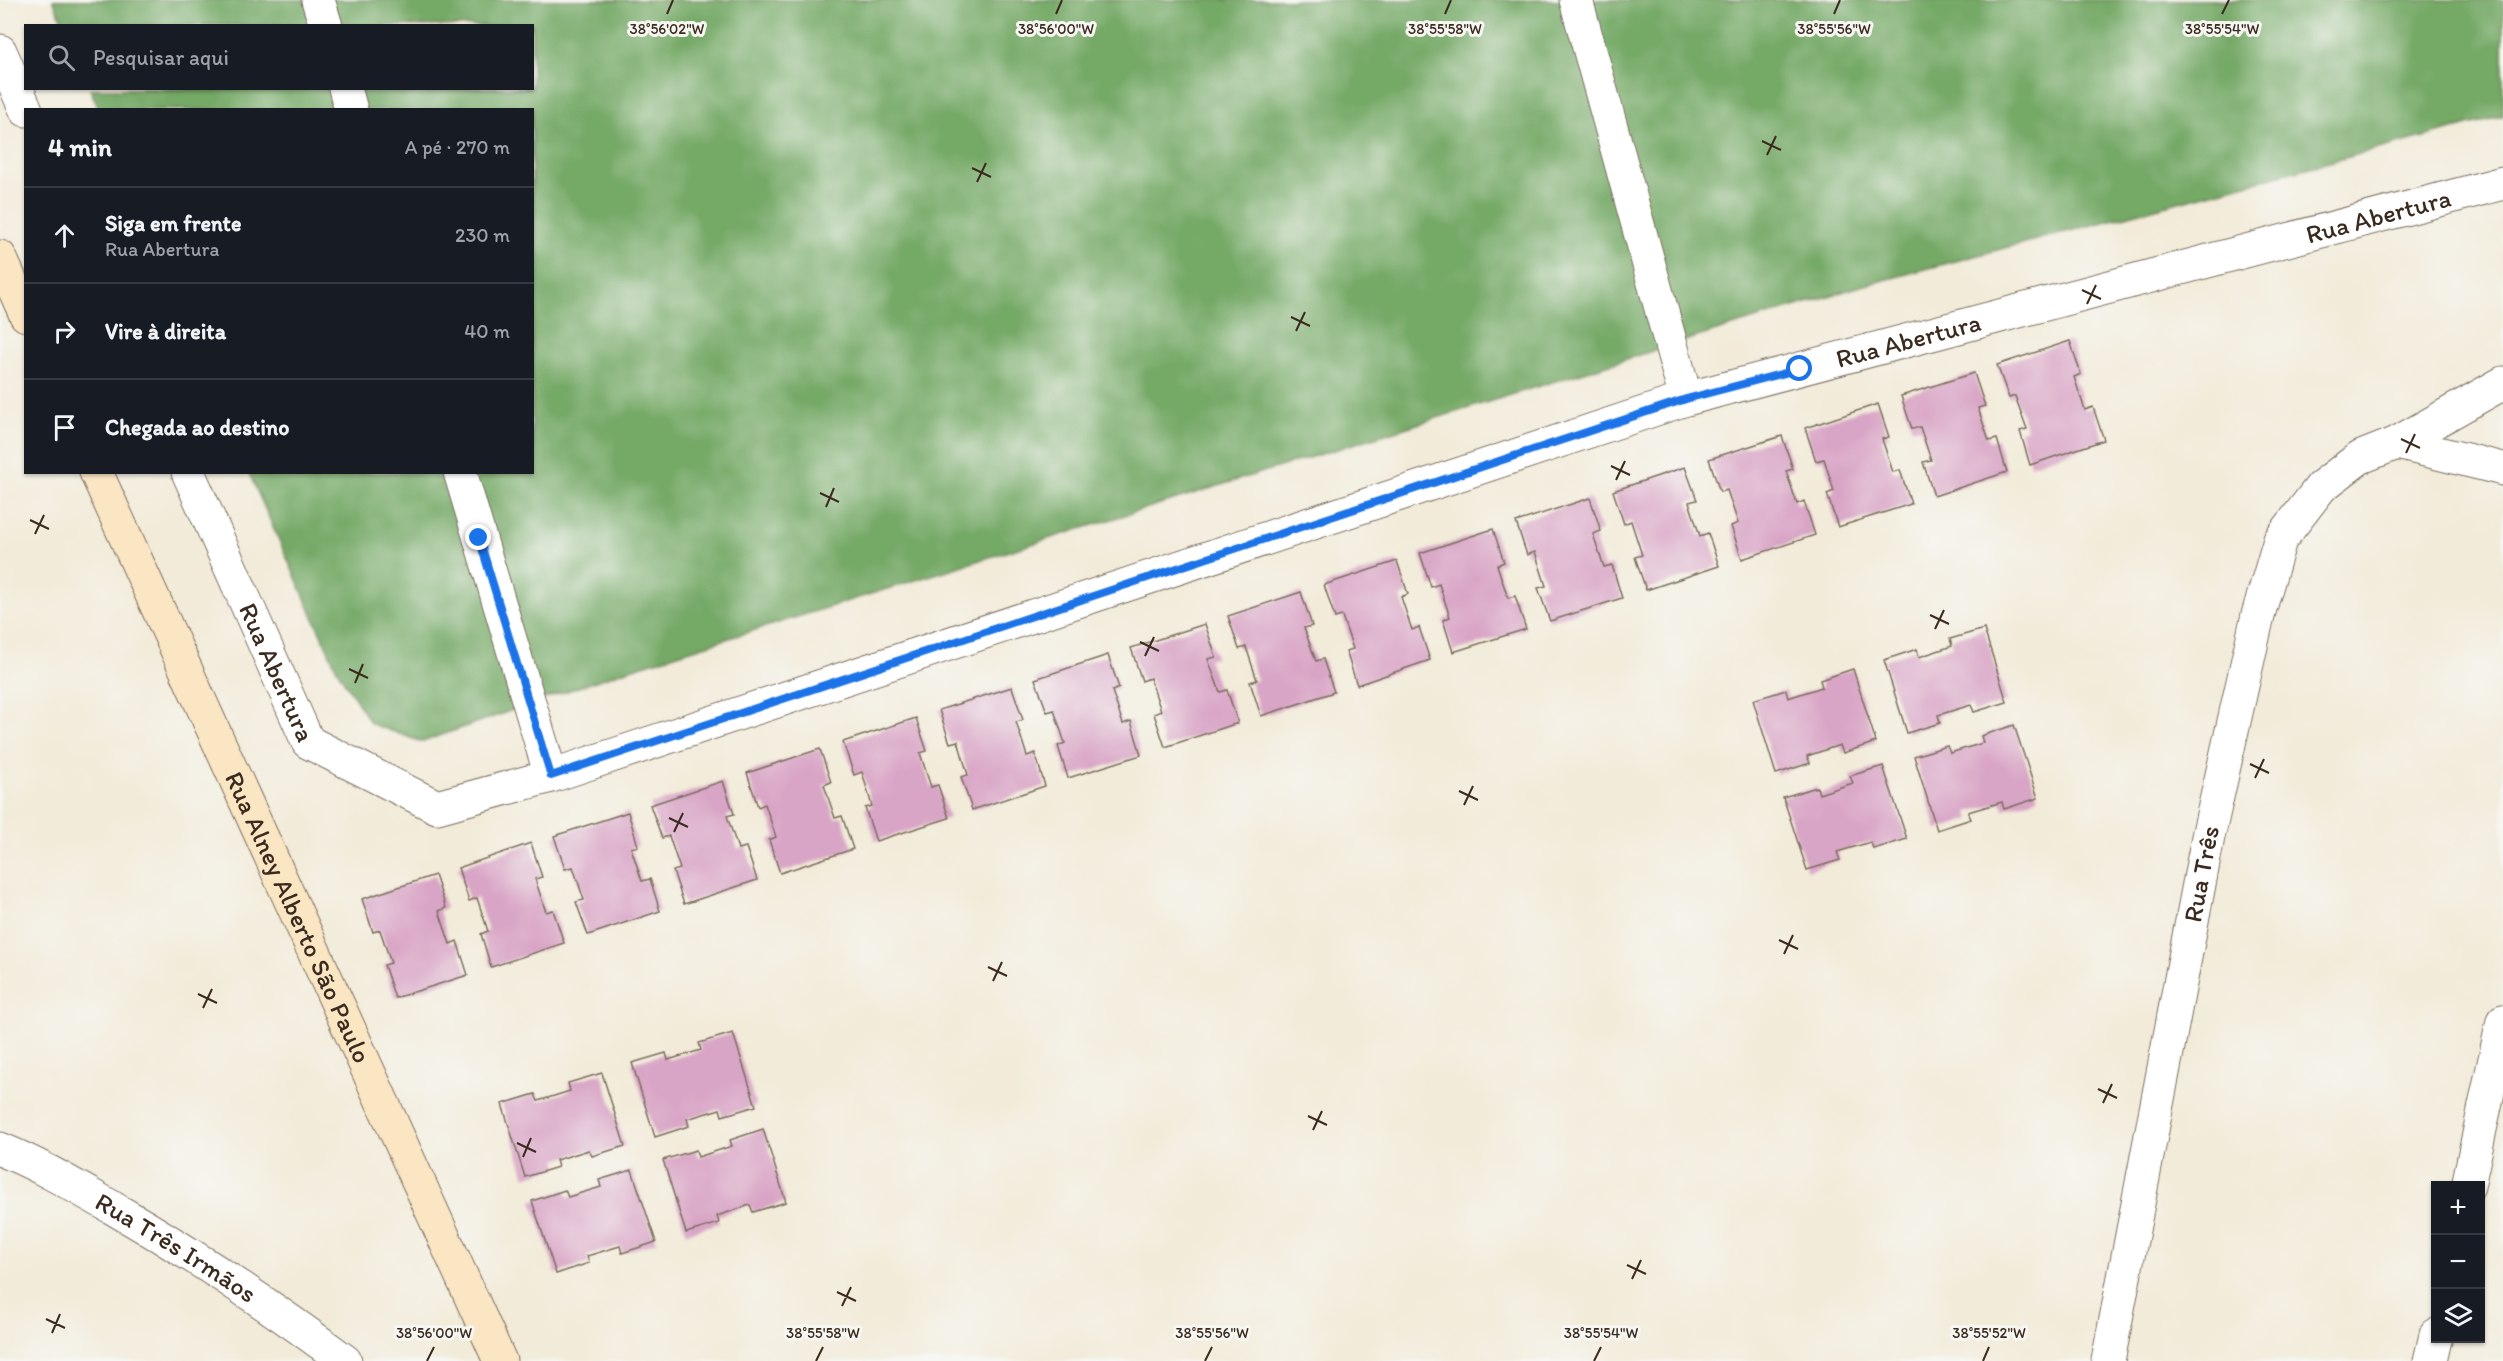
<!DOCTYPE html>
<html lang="pt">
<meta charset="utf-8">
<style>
body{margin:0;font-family:Itim,sans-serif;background:#20242c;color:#f1f3f6}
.controls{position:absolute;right:18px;bottom:18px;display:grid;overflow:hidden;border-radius:0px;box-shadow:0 2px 4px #0004}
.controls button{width:54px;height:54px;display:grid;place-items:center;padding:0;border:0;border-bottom:2px solid #363941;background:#171b24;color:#f1f3f6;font:30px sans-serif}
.stop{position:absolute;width:18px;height:18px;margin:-14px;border:4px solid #1a73e8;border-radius:50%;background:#fff}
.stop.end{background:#1a73e8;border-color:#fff;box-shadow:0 2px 6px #0008}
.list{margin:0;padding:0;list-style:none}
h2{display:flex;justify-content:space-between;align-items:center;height:78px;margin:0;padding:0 24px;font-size:26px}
h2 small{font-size:20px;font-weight:400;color:#9ea1a6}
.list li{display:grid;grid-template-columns:39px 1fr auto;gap:18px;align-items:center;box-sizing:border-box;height:96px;padding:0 24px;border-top:2px solid #363941}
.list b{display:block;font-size:22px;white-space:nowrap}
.list p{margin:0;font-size:20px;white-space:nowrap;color:#9ea1a6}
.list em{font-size:20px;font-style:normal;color:#9ea1a6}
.icon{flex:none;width:33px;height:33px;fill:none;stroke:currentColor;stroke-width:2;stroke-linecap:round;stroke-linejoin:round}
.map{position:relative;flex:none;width:2503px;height:1361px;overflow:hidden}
.search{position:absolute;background:#171b24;box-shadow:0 2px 4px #0004;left:24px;top:24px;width:510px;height:66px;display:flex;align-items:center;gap:15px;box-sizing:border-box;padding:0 21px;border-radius:0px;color:#9ea1a6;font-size:22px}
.panel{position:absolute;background:#171b24;box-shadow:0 2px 4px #0004;left:24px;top:108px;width:510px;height:366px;border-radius:0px}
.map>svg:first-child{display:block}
</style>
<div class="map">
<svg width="2503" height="1361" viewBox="0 0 2503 1361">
<rect width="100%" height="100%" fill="#f6f6f2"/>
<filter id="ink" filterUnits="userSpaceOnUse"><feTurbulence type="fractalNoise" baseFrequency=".0167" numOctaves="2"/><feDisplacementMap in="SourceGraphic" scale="12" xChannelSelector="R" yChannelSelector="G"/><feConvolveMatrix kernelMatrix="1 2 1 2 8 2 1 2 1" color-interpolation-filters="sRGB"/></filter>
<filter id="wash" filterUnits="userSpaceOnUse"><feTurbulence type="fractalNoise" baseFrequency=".008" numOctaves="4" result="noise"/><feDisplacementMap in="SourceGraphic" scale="24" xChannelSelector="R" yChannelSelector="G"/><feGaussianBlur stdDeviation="1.35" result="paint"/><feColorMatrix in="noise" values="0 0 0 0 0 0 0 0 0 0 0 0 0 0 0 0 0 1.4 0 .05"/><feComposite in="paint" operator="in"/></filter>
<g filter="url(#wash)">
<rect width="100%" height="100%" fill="#f2ebd9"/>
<path fill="#74a966" stroke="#586a42" stroke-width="1.5" d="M53,0h2450v116l-645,171 -1231,383 -205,72 -51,-18 -34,-54 -88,-197 283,-1v-362h-433l-9,-21 442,-1v-62l-468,-1z"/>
<g id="blocks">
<g fill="#d9a5c6">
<path d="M2070,341l11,33 -7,3 11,33 8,-3 11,33 -74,25 -10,-34 7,-2 -12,-33 -6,2 -12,-33z"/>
<path d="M1974,373l11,33 -7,2 11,33 8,-2 10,33 -73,24 -11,-34 8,-2 -11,-33 -8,2 -11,-33z"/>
<path d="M1878,404l11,33 -7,2 11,33 7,-2 11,34 -73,23 -11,-33 7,-3 -10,-32 -8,2 -11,-33z"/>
<path d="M1782,436l11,33 -7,2 11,33 7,-3 11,34 -73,24 -11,-33 7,-3 -11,-33 -7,2 -11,-33z"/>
<path d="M1685,467l12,33 -8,2 11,34 8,-3 11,33 -73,24 -11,-33 7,-2 -11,-34 -7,3 -11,-33z"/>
<path d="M1590,498l11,33 -8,3 11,33 8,-2 10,33 -72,23 -12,-33 8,-2 -11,-34 -8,3 -11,-33z"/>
<path d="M1493,529l11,33 -7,3 11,33 7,-2 11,33 -73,23 -10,-32 7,-3 -11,-33 -8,3 -11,-34z"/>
<path d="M1397,561l11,33 -7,3 11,33 7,-3 11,33 -73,25 -11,-34 7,-2 -11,-33 -7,2 -11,-33z"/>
<path d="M1301,592l11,34 -8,2 12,33 7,-2 11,33 -73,24 -11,-34 7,-2 -11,-33 -7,2 -11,-33z"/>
<path d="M1205,624l11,33 -8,2 12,33 7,-2 11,33 -73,24 -11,-33 7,-3 -11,-33 -8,3 -11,-33z"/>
<path d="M1984,629l23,73 -33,10 -3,-7 -33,10 2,8 -33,10 -23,-73 33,-11 2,8 33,-11 -2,-7z"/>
<path d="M1108,655l11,33 -7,3 11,33 8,-3 10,34 -73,23 -10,-32 7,-3 -11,-33 -7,2 -12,-33z"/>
<path d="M1853,669l23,73 -33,11 -3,-8 -33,11 3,7 -34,11 -23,-74 33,-10 2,8 34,-11 -2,-7z"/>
<path d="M1012,687l11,33 -7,2 11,34 8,-3 10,33 -73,24 -11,-33 7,-2 -10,-34 -8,2 -11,-33z"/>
<path d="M916,718l11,33 -7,2 11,34 7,-2 11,33 -73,23 -11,-33 7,-2 -10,-34 -8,3 -11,-33z"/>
<path d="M2014,725l24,73 -34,11 -2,-7 -34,10 3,7 -34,11 -23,-74 33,-10 3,7 33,-10 -2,-7z"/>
<path d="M820,749l11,33 -7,3 11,33 7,-2 11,33 -73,24 -11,-33 7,-3 -11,-33 -7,3 -11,-34z"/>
<path d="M1883,766l24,73 -34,10 -2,-7 -34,10 3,8 -33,10 -24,-73 34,-10 2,7 34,-11 -3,-7z"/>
<path d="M723,781l11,33 -7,2 11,33 8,-2 11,33 -73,24 -11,-33 7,-2 -11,-33 -7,2 -12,-33z"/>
<path d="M628,812l10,34 -7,2 11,33 8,-2 10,32 -72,24 -12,-33 8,-2 -11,-33 -8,2 -11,-33z"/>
<path d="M531,843l11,34 -7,2 11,33 7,-2 11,33 -73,24 -10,-33 7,-3 -11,-33 -8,3 -11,-33z"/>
<path d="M435,875l11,33 -7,3 11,33 7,-3 11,34 -73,23 -11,-33 7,-2 -11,-33 -7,2 -11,-33z"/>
<path d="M733,1033l23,73 -34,10 -2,-7 -33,10 2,7 -34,11 -23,-74 34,-10 2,7 33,-10 -2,-7z"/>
<path d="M602,1073l23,73 -33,10 -3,-6 -33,10 2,7 -33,10 -23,-73 33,-10 3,7 32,-10 -2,-8z"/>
<path d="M763,1129l23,73 -33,10 -3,-7 -33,11 2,7 -33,10 -23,-73 33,-10 2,7 34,-11 -2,-6z"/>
<path d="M632,1170l24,72 -34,11 -2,-7 -33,10 2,7 -33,11 -24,-73 33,-11 3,7 33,-10 -2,-7z"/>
</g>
</g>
</g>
<g filter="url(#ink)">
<use href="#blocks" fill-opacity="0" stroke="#7b6e5f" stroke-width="1.5"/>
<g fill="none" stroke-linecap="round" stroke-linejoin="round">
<defs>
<g id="street">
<path d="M318,0l8,26"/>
<path d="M1576,0l110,399"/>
<path d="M0,51l26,59"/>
<path d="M345,88l6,22"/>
<path d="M2397,443l106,26"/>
<path id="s1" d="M188,472l120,270 129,65 114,-31 1135,-377 817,-216"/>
<path d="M460,472l91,304"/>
<path id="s2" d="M0,1149c40,16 76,38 113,59 80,46 158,98 232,153"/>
<path d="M2468,1186l35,-165"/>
<path id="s3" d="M2108,1361l100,-524 50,-222 22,-75 41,-53 38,-29 38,-15 106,-60"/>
<path d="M2430,1361l6,-26"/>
</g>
<g id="secondary">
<path d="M0,257l26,58"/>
<path id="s4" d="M96,472l404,889"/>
</g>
</defs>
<use href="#street" stroke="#7b6e5f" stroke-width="35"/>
<use href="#secondary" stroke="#7b6e5f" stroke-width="35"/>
<use href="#street" stroke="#fff" stroke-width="33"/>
<use href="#secondary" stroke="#fbe6c4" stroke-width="33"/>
</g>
</g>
<g fill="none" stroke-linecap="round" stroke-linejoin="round" filter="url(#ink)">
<path stroke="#1a73e8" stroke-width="8" d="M479,538l72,238 1135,-377 114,-30"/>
</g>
<path fill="none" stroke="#3b2a1e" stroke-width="2" d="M667,14l6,-14M1056,14l6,-14M1445,14l6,-14M1834,14l6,-14M2222,14l7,-14M1762,141l19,9M1767,155l9,-19M972,168l19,9M977,182l9,-19M2082,290l19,9M2087,304l9,-19M1291,317l19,9M1296,331l9,-19M2401,439l19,9M2406,453l9,-19M1611,466l19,9M1616,480l9,-19M820,493l19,9M826,507l8,-19M30,520l19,9M35,534l9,-19M1930,615l19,9M1935,629l9,-19M1140,642l19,9M1145,656l9,-19M349,669l19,9M355,683l8,-19M2250,764l19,9M2255,778l9,-19M1459,791l19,9M1464,805l9,-19M669,818l19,9M674,832l9,-19M1779,940l19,9M1784,954l9,-19M988,967l19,9M993,981l9,-19M198,994l19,9M203,1008l9,-19M2098,1089l19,9M2103,1103l9,-19M1308,1116l19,9M1313,1130l9,-19M517,1143l19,9M523,1157l8,-19M1627,1265l19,9M1632,1279l9,-19M837,1292l19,9M842,1306l9,-19M46,1319l19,9M52,1333l8,-19M427,1361l7,-14M816,1361l7,-14M1205,1361l7,-14M1594,1361l7,-14M1983,1361l6,-14"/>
<g text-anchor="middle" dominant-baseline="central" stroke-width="6" stroke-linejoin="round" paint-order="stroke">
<g font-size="26" fill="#3b2a1e" stroke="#f6f6f2">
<text stroke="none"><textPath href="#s1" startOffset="2470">Rua Abertura</textPath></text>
<text stroke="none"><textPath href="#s1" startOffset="1984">Rua Abertura</textPath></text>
<text stroke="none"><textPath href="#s1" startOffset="219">Rua Abertura</textPath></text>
<text stroke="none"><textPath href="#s3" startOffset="496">Rua Três</textPath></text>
<text stroke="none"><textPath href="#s4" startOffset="489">Rua Alney Alberto São Paulo</textPath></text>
<text stroke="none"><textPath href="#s2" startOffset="202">Rua Três Irmãos</textPath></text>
</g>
</g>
<g font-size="15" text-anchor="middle" fill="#3b2a1e" stroke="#f6f6f2" stroke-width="6" stroke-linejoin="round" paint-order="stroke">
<text x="667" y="34">38°56'02"W</text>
<text x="1056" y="34">38°56'00"W</text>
<text x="1445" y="34">38°55'58"W</text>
<text x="1834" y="34">38°55'56"W</text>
<text x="2222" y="34">38°55'54"W</text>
<text x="434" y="1338">38°56'00"W</text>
<text x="823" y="1338">38°55'58"W</text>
<text x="1212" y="1338">38°55'56"W</text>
<text x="1601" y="1338">38°55'54"W</text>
<text x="1989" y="1338">38°55'52"W</text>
</g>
</svg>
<div class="controls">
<button>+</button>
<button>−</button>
<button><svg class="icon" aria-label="layers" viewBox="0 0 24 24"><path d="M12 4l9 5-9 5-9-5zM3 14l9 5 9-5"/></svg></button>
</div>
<div class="stop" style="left:1800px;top:369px"></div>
<div class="stop end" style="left:479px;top:538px"></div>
<div class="search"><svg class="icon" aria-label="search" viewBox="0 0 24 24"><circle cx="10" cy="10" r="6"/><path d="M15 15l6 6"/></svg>Pesquisar aqui</div>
<section class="panel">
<h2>4 min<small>A pé · 270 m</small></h2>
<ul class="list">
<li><svg class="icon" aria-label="ahead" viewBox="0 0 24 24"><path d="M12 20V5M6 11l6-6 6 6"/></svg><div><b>Siga em frente</b><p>Rua Abertura</p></div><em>230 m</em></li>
<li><svg class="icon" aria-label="right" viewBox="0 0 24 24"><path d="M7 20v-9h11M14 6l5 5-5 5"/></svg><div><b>Vire à direita</b></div><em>40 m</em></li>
<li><svg class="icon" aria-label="arrive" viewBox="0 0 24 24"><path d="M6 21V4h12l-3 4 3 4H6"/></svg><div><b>Chegada ao destino</b></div></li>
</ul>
</section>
</div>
